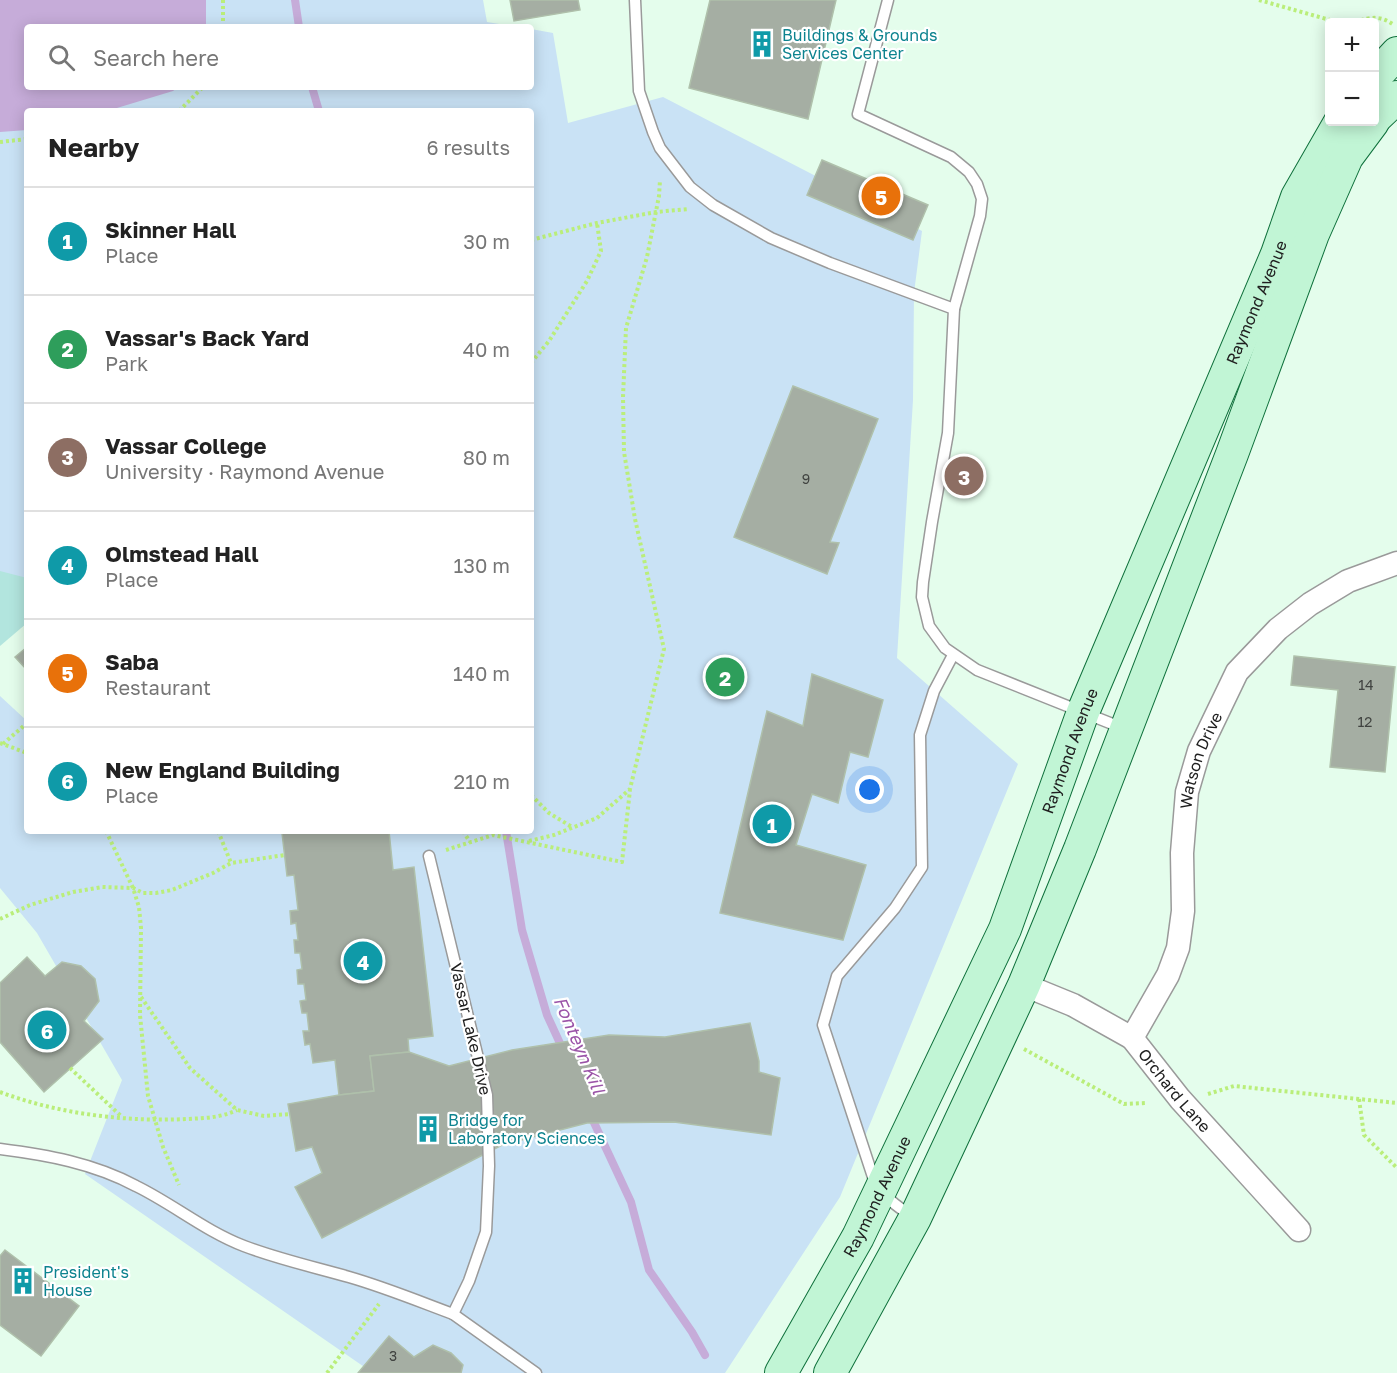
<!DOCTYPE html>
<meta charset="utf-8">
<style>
body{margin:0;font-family:"Golos Text",sans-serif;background:#f6f6f6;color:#222}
.controls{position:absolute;right:18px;top:18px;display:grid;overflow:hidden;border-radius:6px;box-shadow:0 3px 15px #0003}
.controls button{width:54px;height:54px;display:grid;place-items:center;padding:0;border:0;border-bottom:2px solid #e0e0e0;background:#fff;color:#222;font:30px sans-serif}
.you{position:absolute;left:870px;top:790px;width:21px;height:21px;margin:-15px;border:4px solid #fff;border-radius:50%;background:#1a73e8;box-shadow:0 0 0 9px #1a73e833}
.badge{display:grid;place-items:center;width:39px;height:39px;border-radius:50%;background:#0b8043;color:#fff;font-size:20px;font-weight:700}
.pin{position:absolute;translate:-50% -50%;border:3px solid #fff;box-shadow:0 2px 6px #0006}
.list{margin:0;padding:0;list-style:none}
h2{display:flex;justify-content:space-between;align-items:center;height:78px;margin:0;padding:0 24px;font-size:26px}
h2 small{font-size:20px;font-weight:400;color:#767676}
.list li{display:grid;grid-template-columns:39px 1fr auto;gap:18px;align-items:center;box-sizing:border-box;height:108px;padding:0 24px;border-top:2px solid #e0e0e0}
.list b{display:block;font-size:22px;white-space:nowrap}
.list p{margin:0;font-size:20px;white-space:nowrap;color:#767676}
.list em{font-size:20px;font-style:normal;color:#767676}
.icon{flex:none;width:33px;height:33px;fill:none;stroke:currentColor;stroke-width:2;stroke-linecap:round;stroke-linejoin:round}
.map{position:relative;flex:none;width:1397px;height:1373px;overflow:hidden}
.search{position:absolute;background:#fff;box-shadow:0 3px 15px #0003;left:24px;top:24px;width:510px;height:66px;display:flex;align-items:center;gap:15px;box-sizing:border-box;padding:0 21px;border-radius:6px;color:#767676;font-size:22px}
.panel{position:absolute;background:#fff;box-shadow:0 3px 15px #0003;left:24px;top:108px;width:510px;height:726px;border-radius:6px}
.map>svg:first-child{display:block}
</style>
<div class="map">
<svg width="1397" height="1373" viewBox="0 0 1397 1373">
<rect width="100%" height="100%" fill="#e7f0e8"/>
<path fill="#e4fdec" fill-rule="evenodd" d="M0,0h1397v1373h-1397zM1330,22h44v100h-44zM27,27h504v60h-504zM27,111h504v720h-504z"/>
<path fill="#b2e5de" d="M27,263v360l-27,23v-382z"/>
<path fill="#c9e2f5" d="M0,0h483l4,22 31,5h-491v60h504v-58l22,4 15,90 95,-26 259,134 -8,62 -1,107 -16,258 121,106 -178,433 -115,176h-352l-288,-199 37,-94 -85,-147 -37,-45v-192l27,25v110h504v-720h-504v467l-27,-7z"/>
<path fill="#c6acd9" d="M0,0h206v27h-179v60h151l-5,4 -66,20h-80v19l-27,2z"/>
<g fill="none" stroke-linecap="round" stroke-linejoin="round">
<g stroke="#c6acd9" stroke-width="8">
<path d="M295,0l4,27"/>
<path d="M312,87l7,24"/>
<path d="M506,831l16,99 25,85 17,37"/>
<path d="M590,1114l41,88 18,68 43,62 13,23"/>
</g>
</g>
<g fill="#a5aea3" stroke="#afc0ab" stroke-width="1.5">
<path d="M510,0h68l2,10 -66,11z"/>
<path d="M710,0h126l-28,119 -119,-31z"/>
<path d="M822,160l106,45 -15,35 -106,-45z"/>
<path d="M793,386l85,33 -48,123 9,1 -12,31 -93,-37z"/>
<path d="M27,647v23l-12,-13z"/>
<path d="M1294,656l101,11 -10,105 -55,-5 8,-77 -47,-5z"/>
<path d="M812,674l71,26 -15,57 -18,-5 -12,51 -26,-9 -16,51 70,20 -23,75 -123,-27 47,-202 36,15z"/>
<path d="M286,831h103l4,39 21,-3 19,169 -25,3 1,13 -39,4 4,35 -35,4 -4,-35 -22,3 -3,-19 -5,1 -2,-14h6l-2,-18h-5l-2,-12 6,-1 -2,-16h-6l-1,-14 5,-1 -2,-16h-5l-1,-13h4l-2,-17 -5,1 -1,-13 8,-1 -4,-35 -7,1 -5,-43h5z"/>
<path d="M27,957l18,19 17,-14 19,4 14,13 4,22 -15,20 19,18 -59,53 -44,-50v-59z"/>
<path d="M750,1023l9,38v11l21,6 -9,57 -97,-13 -87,1 -85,22 -180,93 -27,-51 27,-14 -10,-26 -16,4 -8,-47 51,-9 35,-4 -4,-35 39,-4 40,14 63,-16 97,-15 56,2z"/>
<path d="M5,1250l74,56 -38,50 -41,-31v-69z"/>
<path d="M389,1336l25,21 19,-12 18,8 12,12 -2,8h-103z"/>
</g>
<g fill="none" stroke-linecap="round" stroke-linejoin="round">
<defs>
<g id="lane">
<path d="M635,0l4,91 14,41 7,16 30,39 23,18 58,33 59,25 124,46 -6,124 -16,89 -9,60 -1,15 7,29 16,22 32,22 148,59"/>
<path d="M888,0l-30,114 93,43 18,15 8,12 5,15 -2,17 -26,93"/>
<path d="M429,856l58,239 2,71 -3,66 -17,49 -16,33 83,59"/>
<path d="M0,1149c47,6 93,14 136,37 37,18 69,45 108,60 34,13 70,21 105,31 35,10 69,24 104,37"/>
<path d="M912,1216c-16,-10 -28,-19 -38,-36l-51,-155 14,-49 58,-68 27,-41 -2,-132 14,-44 19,-36"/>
</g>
<g id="street">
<path id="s1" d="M1024,985l49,20 59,33 48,61 119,131"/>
<path id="s2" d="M1132,1038l36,-63 10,-27 5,-37 -1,-58 5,-61 12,-41 38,-79 41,-43 32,-25 38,-23 49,-18"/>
</g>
<g id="secondary">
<path d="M1374,78l23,-25"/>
<path d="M1374,119l23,-22"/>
<path id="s3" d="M781,1373l77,-136 147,-308 78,-217 194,-458 20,-57 43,-75"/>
<path d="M830,1373l85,-155 109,-233 56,-136 152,-395 81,-220 34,-77 26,-35"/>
</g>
</defs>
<use href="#lane" stroke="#9a9a9a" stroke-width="13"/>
<use href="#street" stroke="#9a9a9a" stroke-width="25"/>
<use href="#secondary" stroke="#0e703b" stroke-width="34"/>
<g stroke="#baee7a" stroke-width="4" stroke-dasharray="3 3" stroke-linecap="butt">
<path d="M1259,0l78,22"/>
<path d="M1355,22c16,-5 25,-7 39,3"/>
<path d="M223,27v-27"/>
<path d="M179,111l24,-24"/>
<path d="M0,142l27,-3"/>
<path d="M531,240l66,-17 59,-11 33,-3"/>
<path d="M531,363l18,-22 38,-60 14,-30 -4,-28"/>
<path d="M0,743l27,10"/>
<path d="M3,744l24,-21"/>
<path d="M531,795l18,18 23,14"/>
<path d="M106,831l27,57 6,19 2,21 -1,87 8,81 15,51 16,38"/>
<path d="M218,831l13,32"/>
<path d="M463,831l7,11"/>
<path d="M529,841l25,-6 43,-17 33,-29 34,-140 -29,-130 -11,-67 -1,-55 3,-69 21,-71 12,-61 1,-16"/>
<path d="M446,850l47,-15 129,27 8,-72"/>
<path d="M0,919l30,-14 43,-13 29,-5 31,1 10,5h13l16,-3 41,-17 18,-10 54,-8"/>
<path d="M141,997l49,71 47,42 27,6 26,-2"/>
<path d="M1024,1049l100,55 22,-1"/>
<path d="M70,1068l52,49"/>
<path d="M0,1092c59,22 125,30 187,27 18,-1 33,-1 50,-9"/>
<path d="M1208,1094l26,-8 163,17"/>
<path d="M1359,1099l5,36 33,33"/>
<path d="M327,1373l52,-69"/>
</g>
<use href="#lane" stroke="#fff" stroke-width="10"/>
<use href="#street" stroke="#fff" stroke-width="22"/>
<use href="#secondary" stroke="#c1f5d5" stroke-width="32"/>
</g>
<defs>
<symbol id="building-bare" viewBox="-9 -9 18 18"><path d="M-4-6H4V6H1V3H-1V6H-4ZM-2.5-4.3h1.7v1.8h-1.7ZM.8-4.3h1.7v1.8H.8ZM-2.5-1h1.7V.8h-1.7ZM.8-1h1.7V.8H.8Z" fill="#0f9aa8" stroke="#fff" stroke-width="2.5" paint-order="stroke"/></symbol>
</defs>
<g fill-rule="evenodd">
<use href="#building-bare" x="743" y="25" width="38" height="38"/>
<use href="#building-bare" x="409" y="1110" width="38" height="38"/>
<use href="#building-bare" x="4" y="1262" width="38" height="38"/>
</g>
<g text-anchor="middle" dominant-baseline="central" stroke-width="4.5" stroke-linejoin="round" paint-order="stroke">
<g font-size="14" fill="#414441">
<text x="806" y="478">9</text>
<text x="1366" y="684">14</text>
<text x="1365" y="721">12</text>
<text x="393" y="1355">3</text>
</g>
<g font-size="16" fill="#0d838f" stroke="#fff" text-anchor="start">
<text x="782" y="35">Buildings &amp; Grounds<tspan x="782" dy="18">Services Center</tspan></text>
<text x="448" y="1120">Bridge for<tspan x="448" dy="18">Laboratory Sciences</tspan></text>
<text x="43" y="1272">President's<tspan x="43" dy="18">House</tspan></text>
</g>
<g font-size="16" fill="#202020" stroke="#fff">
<text stroke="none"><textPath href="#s3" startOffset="1173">Raymond Avenue</textPath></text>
<text stroke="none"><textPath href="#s3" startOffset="687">Raymond Avenue</textPath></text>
<text stroke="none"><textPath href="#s2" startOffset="292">Watson Drive</textPath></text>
<text transform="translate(471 1029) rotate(77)">Vassar Lake Drive</text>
<text stroke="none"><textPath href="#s1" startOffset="188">Orchard Lane</textPath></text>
<text stroke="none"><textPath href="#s3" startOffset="201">Raymond Avenue</textPath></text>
</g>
<g font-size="18" font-style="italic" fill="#9b54a8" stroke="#fff">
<text transform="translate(580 1045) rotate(67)">Fonteyn Kill</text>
</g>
</g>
</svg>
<div class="controls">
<button>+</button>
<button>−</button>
</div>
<div class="you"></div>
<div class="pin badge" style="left:772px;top:824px;background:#0f9aa8">1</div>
<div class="pin badge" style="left:725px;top:677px;background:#2e9e5b">2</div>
<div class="pin badge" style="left:964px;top:476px;background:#8d6e63">3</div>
<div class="pin badge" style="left:363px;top:961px;background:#0f9aa8">4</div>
<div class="pin badge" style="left:881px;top:196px;background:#e8710a">5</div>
<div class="pin badge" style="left:47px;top:1030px;background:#0f9aa8">6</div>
<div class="search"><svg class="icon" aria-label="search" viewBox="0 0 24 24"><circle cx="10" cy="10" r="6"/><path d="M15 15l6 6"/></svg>Search here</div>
<section class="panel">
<h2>Nearby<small>6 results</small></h2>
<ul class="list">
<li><span class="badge" style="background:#0f9aa8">1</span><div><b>Skinner Hall</b><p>Place</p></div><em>30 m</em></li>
<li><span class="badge" style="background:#2e9e5b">2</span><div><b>Vassar's Back Yard</b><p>Park</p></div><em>40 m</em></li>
<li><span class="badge" style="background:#8d6e63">3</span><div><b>Vassar College</b><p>University · Raymond Avenue</p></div><em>80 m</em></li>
<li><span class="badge" style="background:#0f9aa8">4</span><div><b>Olmstead Hall</b><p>Place</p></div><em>130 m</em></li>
<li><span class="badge" style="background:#e8710a">5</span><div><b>Saba</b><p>Restaurant</p></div><em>140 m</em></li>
<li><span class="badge" style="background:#0f9aa8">6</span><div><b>New England Building</b><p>Place</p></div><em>210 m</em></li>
</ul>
</section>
</div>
